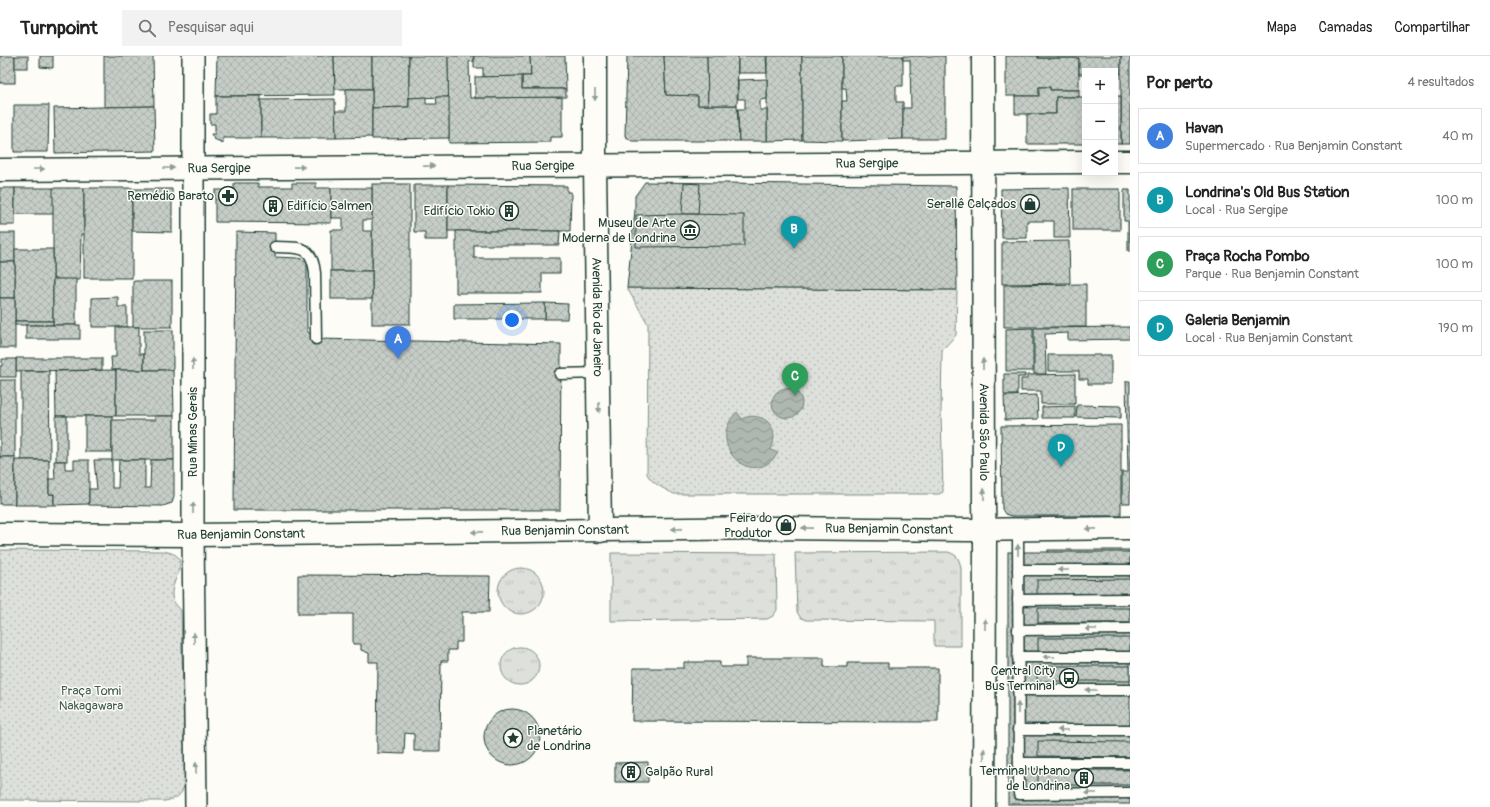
<!DOCTYPE html>
<html lang="pt">
<meta charset="utf-8">
<style>
body{margin:0;font-family:Pangolin,sans-serif;background:#f2f2f2;color:#222}
.controls{position:absolute;right:12px;top:12px;display:grid;overflow:hidden;border-radius:0px;box-shadow:0 4px 16px #0002}
.controls button{width:36px;height:36px;display:grid;place-items:center;padding:0;border:0;border-bottom:1px solid #e0e0e0;background:#fff;color:#222;font:20px sans-serif}
.you{position:absolute;left:512px;top:264px;width:14px;height:14px;margin:-10px;border:3px solid #fff;border-radius:50%;background:#1a73e8;box-shadow:0 0 0 6px #1a73e833}
.badge{display:grid;place-items:center;width:26px;height:26px;border-radius:50%;background:#db2777;color:#fff;font-size:13px;font-weight:700}
.pin{position:absolute;translate:-50% -33px;filter:drop-shadow(0 1px 2px #0008)}
.pin::after{content:'';position:absolute;top:21px;width:14px;height:12px;background:inherit;clip-path:polygon(0 0,100% 0,50% 100%)}
.list{margin:0;padding:0;list-style:none}
h2{display:flex;justify-content:space-between;align-items:center;height:52px;margin:0;padding:0 16px;font-size:17px}
h2 small{font-size:13px;font-weight:400;color:#767676}
.list li{display:grid;grid-template-columns:26px 1fr auto;gap:12px;align-items:center;box-sizing:border-box;height:56px;margin:0 8px 8px;padding:0 8px;border:1px solid #e0e0e0;border-radius:0px}
.list b{display:block;font-size:15px;white-space:nowrap}
.list p{margin:0;font-size:13px;white-space:nowrap;color:#767676}
.list em{font-size:13px;font-style:normal;color:#767676}
.icon{flex:none;width:22px;height:22px;fill:none;stroke:currentColor;stroke-width:2;stroke-linecap:round;stroke-linejoin:round}
.map{position:relative;flex:none;width:1130px;height:751px;overflow:hidden}
header{display:flex;align-items:center;gap:24px;box-sizing:border-box;height:56px;padding:0 20px;background:#fff;border-bottom:1px solid #e0e0e0}
header strong{font-size:19px}
nav{display:flex;gap:22px;margin-inline-start:auto;font-size:14px}
.search{width:280px;height:36px;background:#f2f2f2;display:flex;align-items:center;gap:10px;box-sizing:border-box;padding:0 14px;border-radius:0px;color:#767676;font-size:15px}
main{display:flex}
aside{flex:1;background:#fff}
.map>svg:first-child{display:block}
</style>
<header>
<strong>Turnpoint</strong>
<div class="search"><svg class="icon" aria-label="search" viewBox="0 0 24 24"><circle cx="10" cy="10" r="6"/><path d="M15 15l6 6"/></svg>Pesquisar aqui</div>
<nav><a>Mapa</a><a>Camadas</a><a>Compartilhar</a></nav>
</header>
<main>
<div class="map">
<svg width="1130" height="751" viewBox="0 0 1130 751">
<defs>
<pattern id="grass-tufts" width="24" height="20" patternUnits="userSpaceOnUse"><rect width="24" height="20" fill="#dde0db"/><path d="M3 7l-1-3M5 7V3M7 7l1-3M15 17l-1-3M17 17v-4M19 17l1-3" fill="none" stroke="#bdc1bd"/></pattern>
<pattern id="park-dots" width="8" height="8" patternUnits="userSpaceOnUse"><rect width="8" height="8" fill="#dde0db"/><path d="M2 2h.1M6 6h.1" fill="none" stroke="#bdc1bd" stroke-width="1.8" stroke-linecap="round"/></pattern>
<pattern id="water-waves" width="16" height="10" patternUnits="userSpaceOnUse"><rect width="16" height="10" fill="#aeb8b1"/><path d="M0 5q4-4 8 0t8 0" fill="none" stroke="#8d9791"/></pattern>
<pattern id="building-cross-hatch" width="8" height="8" patternUnits="userSpaceOnUse"><rect width="8" height="8" fill="#c6cdc7"/><path d="M0 0l8 8M0 8l8-8" fill="none" stroke="#aab1ac"/></pattern>
</defs>
<rect width="100%" height="100%" fill="#fdfcf7"/>
<filter id="ink" filterUnits="userSpaceOnUse"><feTurbulence type="fractalNoise" baseFrequency=".025" numOctaves="2"/><feDisplacementMap in="SourceGraphic" scale="8" xChannelSelector="R" yChannelSelector="G"/><feConvolveMatrix kernelMatrix="1 2 1 2 8 2 1 2 1" color-interpolation-filters="sRGB"/></filter>
<g filter="url(#ink)">
<g fill="url(#grass-tufts)" stroke="#7e8e88">
<path d="M948,496c10,3 11,7 13,16v78h-27v-25l-128,-1 -6,-3 -3,-5 -2,-59z"/>
<path d="M611,497l165,1 1,56 -4,6 -6,3 -156,2z"/>
<circle cx="521" cy="535" r="23"/>
<circle cx="520" cy="610" r="19"/>
</g>
<g fill="url(#park-dots)" stroke="#7e8e88">
<path d="M627,232l330,2 -1,45 -14,15 -1,62 2,80 -4,2h-265c-9,-5 -22,-10 -27,-20l1,-150z"/>
<path d="M0,494l162,1c35,4 8,27 10,45 1,6 5,10 9,14l4,169c-2,15 -5,19 -20,22l-165,-1z"/>
</g>
<g fill="url(#water-waves)" stroke="#75877f">
<circle cx="787" cy="347" r="15"/>
<path d="M737,356l5,7c10,-6 28,-2 31,12 2,6 0,13 -2,19l7,3c-3,4 -6,8 -11,11 -24,14 -49,-16 -39,-39 2,-5 5,-9 9,-13z"/>
</g>
<g fill="url(#building-cross-hatch)" stroke="#1f3d34">
<rect x="0" y="0" width="15" height="27"/>
<rect x="15" y="0" width="13" height="12"/>
<path d="M40,0h13v12l-13,-1z"/>
<path d="M104,0h49l1,50 -50,1z"/>
<path d="M217,0h117l1,39 -119,1z"/>
<path d="M334,0h38v33h-37z"/>
<path d="M372,0h37v51l-37,1z"/>
<path d="M409,0h39l1,41 -40,1z"/>
<path d="M448,0h26v5l-5,1 1,36 92,-1v40h-12v5l-101,1z"/>
<path d="M474,0h56l1,20 -48,1v-9h-9z"/>
<path d="M530,0h35l1,33h-44v-13h9z"/>
<path d="M627,0h37l2,39h32v10h39l2,36h-107l-7,-5z"/>
<path d="M664,0h43l1,49h-10v-9l-32,-1z"/>
<path d="M707,0h31l-1,49h-29z"/>
<path d="M738,0h28l1,17h-29z"/>
<path d="M767,0h35v84l-35,1z"/>
<path d="M802,0h40v85l-40,-1z"/>
<path d="M842,0h61v30h-7v16h7v37l-61,2v-40h5l-1,-13h-4z"/>
<path d="M903,0h42v83h-42v-31h8l-1,-48h-7z"/>
<path d="M1006,0h32v2h41v32h-29v-3h-11v9h-33z"/>
<path d="M1038,0h83v18h-6v-3h-30v3h-6v-16h-41z"/>
<rect x="1121" y="0" width="9" height="88"/>
<path d="M522,20v13h44v8l-91,1v-21z"/>
<path d="M767,23v20l-7,1v10h7v31h-28l-1,-32h7v-10h-7v-19z"/>
<path d="M1039,31h11v3h29v7h-23v17h-41v-18h24z"/>
<path d="M346,33h26v48l-36,1 -1,-27h11z"/>
<path d="M216,40h45v42h-38v5l-9,-4 -3,-5h4v-10h-5v-10h6z"/>
<rect x="1115" y="40" width="6" height="48"/>
<path d="M426,41v7h11l-1,-7h13v41l-77,1v-31l37,-1v-9z"/>
<path d="M1056,41h29v47h-58v-30h29z"/>
<path d="M335,43l1,39h-75v-38z"/>
<path d="M14,49h35l-1,47h-34z"/>
<path d="M154,50l1,45 -100,2 -1,-45z"/>
<path d="M645,126l311,4 1,104 -330,-2 8,-78v-14z"/>
<path d="M234,127h24v4h34v-4h24v5h15v35l-116,-1v-32h19z"/>
<path d="M684,127l16,1 -2,30h-16z"/>
<rect x="372" y="128" width="38" height="140"/>
<path d="M414,129h34v55h-23v-8h-11z"/>
<path d="M448,129l119,1v6h4l-1,39h-122z"/>
<rect x="0" y="132" width="15" height="37"/>
<rect x="15" y="132" width="39" height="26"/>
<path d="M53,132h31v46h-3l-1,46 -27,-1z"/>
<rect x="84" y="132" width="48" height="90"/>
<path d="M331,132h41v32h-9v11h9v40h-41v-41h12v-12h-12z"/>
<path d="M1069,132l1,50h-16v-17h-27v17h-25l-1,-49z"/>
<path d="M132,133h40v43l-40,-1z"/>
<rect x="1073" y="133" width="47" height="41"/>
<path d="M1124,134h6v61h-2v-30h-4z"/>
<path d="M682,158l62,1v31l-108,1v-32z"/>
<path d="M456,175h104l-1,14h-85v13h86v15h-18v20h-86z"/>
<path d="M236,176l39,1v24l23,1 6,2 3,4v67l9,8 245,5 -1,166h-326z"/>
<rect x="0" y="177" width="15" height="29"/>
<path d="M1069,185l1,42 -68,1v-42z"/>
<rect x="15" y="193" width="38" height="72"/>
<rect x="0" y="206" width="15" height="36"/>
<rect x="331" y="215" width="41" height="28"/>
<rect x="53" y="223" width="23" height="46"/>
<rect x="133" y="225" width="39" height="46"/>
<path d="M1086,228v43h-82v-42z"/>
<path d="M118,241v10h9v20h-35v-29z"/>
<rect x="0" y="242" width="15" height="50"/>
<path d="M545,247l23,1 -1,15h-22z"/>
<path d="M545,247v16h-91v-15z"/>
<rect x="15" y="265" width="38" height="4"/>
<rect x="26" y="269" width="54" height="14"/>
<path d="M116,271h23v27h5v16h-32l-1,-13h5z"/>
<path d="M1130,271v12l-62,1v-7l-23,1 1,40h-12v-46z"/>
<path d="M1033,272v43h-27v-42z"/>
<rect x="144" y="274" width="29" height="40"/>
<path d="M1048,299h63v29h-23v-5h-9v-8h-31z"/>
<path d="M16,302h86v12l-86,1z"/>
<path d="M2,303h14v18h-16v-11h2z"/>
<path d="M116,314v46h-60l-1,-45z"/>
<path d="M116,314h57l1,46h-58z"/>
<path d="M21,315h28l1,89h-29z"/>
<path d="M1004,318h21v3h-7v13h-1v5h-13z"/>
<path d="M1075,318v30h-34v-13h-20v-12h6v-4z"/>
<rect x="0" y="324" width="15" height="77"/>
<path d="M1126,325h4v122h-8v-31h6z"/>
<path d="M1037,339l1,24 -33,1 -1,-24z"/>
<path d="M1077,349l44,1v12l-45,-1z"/>
<path d="M1075,350v12h-33v-11z"/>
<rect x="56" y="360" width="11" height="45"/>
<rect x="85" y="360" width="27" height="36"/>
<path d="M155,360h19v44h-62v-40h43z"/>
<path d="M1121,369v91h-110l-6,-2 -3,-5 -1,-83z"/>
<rect x="0" y="401" width="15" height="47"/>
<path d="M15,404h34v34h5v11h-39z"/>
<path d="M74,404h15v44l-35,1v-11h-5v-15h6l-1,-18h11v8h9z"/>
<path d="M94,404h18v28h6l1,-28h26v28h5l1,-28h23v37l-2,6 -9,3 -74,-1v-16h8z"/>
<rect x="1048" y="494" width="82" height="15"/>
<rect x="1008" y="496" width="122" height="252"/>
<path d="M298,519l192,1 -1,36h-27v30h-6v8h-8v11h-7l-1,90h-26v-17l-9,-1 -1,21 -27,-1 1,-91h-9v-9l-8,-3v-6h-8v-30h-55z"/>
<path d="M1130,523v15l-93,1v-15z"/>
<rect x="1038" y="552" width="92" height="15"/>
<path d="M1038,582h92v14l-92,1z"/>
<path d="M746,602h78v9h23v-4h41v5h50v54l-306,-1 1,-53h51v-6h36v5h26z"/>
<rect x="1037" y="610" width="93" height="15"/>
<circle cx="512" cy="681" r="28"/>
<path d="M1038,685l92,1v15l-92,-1z"/>
<path d="M648,706v20h-33v-19z"/>
<rect x="1038" y="714" width="92" height="15"/>
</g>
<g fill="none" stroke-linecap="round" stroke-linejoin="round">
<defs>
<g id="service">
<path d="M275,191c24,1 37,-3 40,26l1,66"/>
<path d="M560,318l39,-1"/>
<path d="M1018,474l1,264 111,-1"/>
<path d="M1018,514h112"/>
<path d="M1018,544l112,-1"/>
<path d="M1018,574l112,-1"/>
<path d="M1018,601h112"/>
<path d="M1018,634h112"/>
<path d="M1018,674h112"/>
<path d="M1019,707h111"/>
</g>
<path id="minor" d="M193,0v479l3,272"/>
<g id="tertiary">
<path id="s1" d="M595,0v109l5,366"/>
<path id="s2" d="M983,0l1,448 1,39 -1,264"/>
<path id="s3" d="M0,478l193,1 580,-7 195,2 162,-2"/>
</g>
<g id="secondary">
<path d="M1115,106h15"/>
<path id="s4" d="M0,114l1085,-8"/>
</g>
</defs>
<use href="#service" stroke="#1f3d34" stroke-width="13"/>
<use href="#minor" stroke="#1f3d34" stroke-width="24"/>
<use href="#tertiary" stroke="#1f3d34" stroke-width="25"/>
<use href="#secondary" stroke="#1f3d34" stroke-width="25"/>
<use href="#service" stroke="#fdfcf7" stroke-width="10"/>
<use href="#minor" stroke="#fdfcf7" stroke-width="21"/>
<use href="#tertiary" stroke="#fdfcf7" stroke-width="22"/>
<use href="#secondary" stroke="#fdfcf7" stroke-width="22"/>
</g>
<defs><path id="oneway-solid" d="M-6-.8H1V-3.2L6.5 0L1 3.2V.8H-6Z"/></defs>
<g fill="#8e9c96">
<use href="#oneway-solid" transform="translate(595 39) rotate(90)"/>
<use href="#oneway-solid" transform="translate(429 110) rotate(-1)"/>
<use href="#oneway-solid" transform="translate(299 111) rotate(-1)"/>
<use href="#oneway-solid" transform="translate(169 112)"/>
<use href="#oneway-solid" transform="translate(39 113)"/>
<use href="#oneway-solid" transform="translate(193 308) rotate(-90)"/>
<use href="#oneway-solid" transform="translate(983 308) rotate(-90)"/>
<use href="#oneway-solid" transform="translate(599 351) rotate(89)"/>
<use href="#oneway-solid" transform="translate(984 438) rotate(-90)"/>
<use href="#oneway-solid" transform="translate(193 452) rotate(-90)"/>
<use href="#oneway-solid" transform="translate(807 472) rotate(-179)"/>
<use href="#oneway-solid" transform="translate(677 473) rotate(179)"/>
<use href="#oneway-solid" transform="translate(1091 473) rotate(179)"/>
<use href="#oneway-solid" transform="translate(477 476) rotate(179)"/>
<use href="#oneway-solid" transform="translate(1018 494) rotate(-91)"/>
<use href="#oneway-solid" transform="translate(1063 514) rotate(180)"/>
<use href="#oneway-solid" transform="translate(985 568) rotate(-90)"/>
<use href="#oneway-solid" transform="translate(1091 573) rotate(180)"/>
<use href="#oneway-solid" transform="translate(194 582) rotate(-91)"/>
<use href="#oneway-solid" transform="translate(1049 601) rotate(180)"/>
<use href="#oneway-solid" transform="translate(1091 634) rotate(180)"/>
<use href="#oneway-solid" transform="translate(1018 652) rotate(-90)"/>
<use href="#oneway-solid" transform="translate(1063 674) rotate(180)"/>
<use href="#oneway-solid" transform="translate(984 698) rotate(-90)"/>
<use href="#oneway-solid" transform="translate(196 712) rotate(-91)"/>
<use href="#oneway-solid" transform="translate(1091 737) rotate(180)"/>
</g>
</g>
<defs>
<symbol id="pharmacy-ring" viewBox="-11 -11 22 22"><circle r="9.5" fill="#fdfcf7" stroke="#1f3d34" stroke-width="1.5"/><path d="M-2-6h4v4h4v4h-4v4h-4v-4h-4v-4h4Z" fill="#1f3d34"/></symbol>
<symbol id="shop-ring" viewBox="-11 -11 22 22"><circle r="9.5" fill="#fdfcf7" stroke="#1f3d34" stroke-width="1.5"/><path d="M-5-2.5h2.3a2.7 3.5 0 0 1 5.4 0H5L5.5 6h-11ZM-1.5-2.5h3a1.5 2.3 0 0 0-3 0Z" fill="#1f3d34"/></symbol>
<symbol id="building-ring" viewBox="-11 -11 22 22"><circle r="9.5" fill="#fdfcf7" stroke="#1f3d34" stroke-width="1.5"/><path d="M-4-6H4V6H1V3H-1V6H-4ZM-2.5-4.3h1.7v1.8h-1.7ZM.8-4.3h1.7v1.8H.8ZM-2.5-1h1.7V.8h-1.7ZM.8-1h1.7V.8H.8Z" fill="#1f3d34"/></symbol>
<symbol id="museum-ring" viewBox="-11 -11 22 22"><circle r="9.5" fill="#fdfcf7" stroke="#1f3d34" stroke-width="1.5"/><path d="M0-6L6-3V-2H-6V-3ZM-5-1h2V3h-2ZM-1-1h2V3h-2ZM3-1h2V3H3ZM-6 4H6V6H-6Z" fill="#1f3d34"/></symbol>
<symbol id="bus-ring" viewBox="-11 -11 22 22"><circle r="9.5" fill="#fdfcf7" stroke="#1f3d34" stroke-width="1.5"/><path d="M-5-6H5V4H4V6H2V4H-2V6H-4V4H-5ZM-3.5-4V0h7V-4ZM-3.5 1.2v1.5H-2V1.2ZM2 1.2v1.5H3.5V1.2Z" fill="#1f3d34"/></symbol>
<symbol id="sight-ring" viewBox="-11 -11 22 22"><circle r="9.5" fill="#fdfcf7" stroke="#1f3d34" stroke-width="1.5"/><path d="M0-6L1.8-2.2L6-1.7L2.9 1.2L3.7 5.4L0 3.3L-3.7 5.4L-2.9 1.2L-6-1.7L-1.8-2.2Z" fill="#1f3d34"/></symbol>
</defs>
<g fill-rule="evenodd">
<use href="#pharmacy-ring" x="217" y="129" width="22" height="22"/>
<use href="#shop-ring" x="1019" y="137" width="22" height="22"/>
<use href="#building-ring" x="262" y="139" width="22" height="22"/>
<use href="#building-ring" x="498" y="144" width="22" height="22"/>
<use href="#museum-ring" x="679" y="163" width="22" height="22"/>
<use href="#shop-ring" x="775" y="458" width="22" height="22"/>
<use href="#bus-ring" x="1058" y="611" width="22" height="22"/>
<use href="#sight-ring" x="502" y="671" width="22" height="22"/>
<use href="#building-ring" x="620" y="705" width="22" height="22"/>
<use href="#building-ring" x="1073" y="711" width="22" height="22"/>
</g>
<g text-anchor="middle" dominant-baseline="central" stroke-width="3" stroke-linejoin="round" paint-order="stroke">
<g font-size="13" fill="#1f3d34" stroke="#fdfcf7">
<text stroke="none"><textPath href="#s4" startOffset="867">Rua Sergipe</textPath></text>
<text stroke="none"><textPath href="#s4" startOffset="543">Rua Sergipe</textPath></text>
<text stroke="none"><textPath href="#s4" startOffset="219">Rua Sergipe</textPath></text>
<text stroke="none"><textPath href="#s1" startOffset="261">Avenida Rio de Janeiro</textPath></text>
<text transform="translate(193 376) rotate(-90)">Rua Minas Gerais</text>
<text stroke="none"><textPath href="#s2" startOffset="376">Avenida São Paulo</textPath></text>
<text stroke="none"><textPath href="#s3" startOffset="889">Rua Benjamin Constant</textPath></text>
<text stroke="none"><textPath href="#s3" startOffset="565">Rua Benjamin Constant</textPath></text>
<text stroke="none"><textPath href="#s3" startOffset="241">Rua Benjamin Constant</textPath></text>
</g>
<g font-size="13" fill="#1f3d34" stroke="#fdfcf7" text-anchor="end">
<text x="214" y="140">Remédio Barato</text>
<text x="1016" y="148">Serallê Calçados</text>
<text x="287" y="150" text-anchor="start">Edifício Salmen</text>
<text x="495" y="155">Edifício Tokio</text>
<text x="676" y="167">Museu de Arte<tspan x="676" dy="15">Moderna de Londrina</tspan></text>
<text x="772" y="462">Feira do<tspan x="772" dy="15">Produtor</tspan></text>
<text x="1055" y="615">Central City<tspan x="1055" dy="15">Bus Terminal</tspan></text>
<text x="527" y="675" text-anchor="start">Planetário<tspan x="527" dy="15">de Londrina</tspan></text>
<text x="1070" y="715">Terminal Urbano<tspan x="1070" dy="15">de Londrina</tspan></text>
<text x="645" y="716" text-anchor="start">Galpão Rural</text>
</g>
<g font-size="13" fill="#455e55" stroke="#fdfcf7">
<text x="91" y="635">Praça Tomi<tspan x="91" dy="15">Nakagawara</tspan></text>
</g>
</g>
</svg>
<div class="controls">
<button>+</button>
<button>−</button>
<button><svg class="icon" aria-label="layers" viewBox="0 0 24 24"><path d="M12 4l9 5-9 5-9-5zM3 14l9 5 9-5"/></svg></button>
</div>
<div class="you"></div>
<div class="pin badge" style="left:398px;top:303px;background:#3f7fe0">A</div>
<div class="pin badge" style="left:794px;top:193px;background:#0f9aa8">B</div>
<div class="pin badge" style="left:795px;top:340px;background:#2e9e5b">C</div>
<div class="pin badge" style="left:1061px;top:411px;background:#0f9aa8">D</div>
</div>
<aside>
<h2>Por perto<small>4 resultados</small></h2>
<ul class="list">
<li><span class="badge" style="background:#3f7fe0">A</span><div><b>Havan</b><p>Supermercado · Rua Benjamin Constant</p></div><em>40 m</em></li>
<li><span class="badge" style="background:#0f9aa8">B</span><div><b>Londrina's Old Bus Station</b><p>Local · Rua Sergipe</p></div><em>100 m</em></li>
<li><span class="badge" style="background:#2e9e5b">C</span><div><b>Praça Rocha Pombo</b><p>Parque · Rua Benjamin Constant</p></div><em>100 m</em></li>
<li><span class="badge" style="background:#0f9aa8">D</span><div><b>Galeria Benjamin</b><p>Local · Rua Benjamin Constant</p></div><em>190 m</em></li>
</ul>
</aside>
</main>
